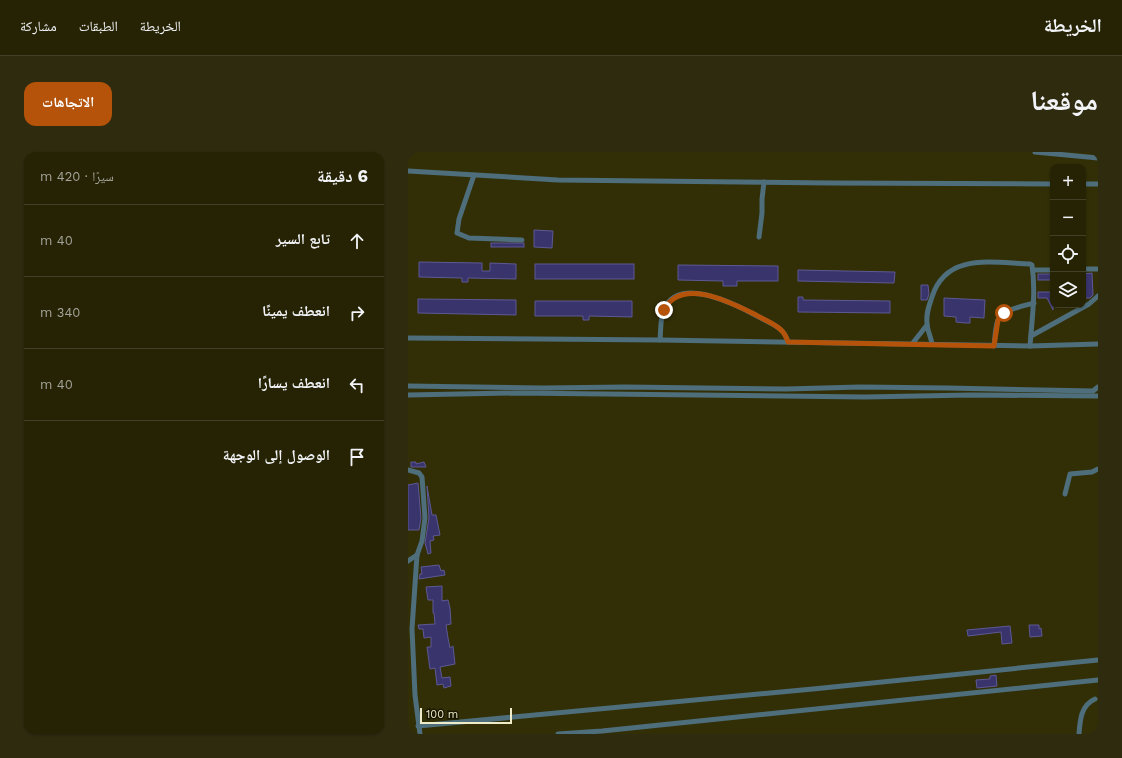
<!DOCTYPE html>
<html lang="ar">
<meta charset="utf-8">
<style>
body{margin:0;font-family:"Work Sans","Noto Naskh Arabic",sans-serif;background:#2e2b0f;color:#f1f3f6;direction:rtl}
.controls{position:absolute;right:12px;top:12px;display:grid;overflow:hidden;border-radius:8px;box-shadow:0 1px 3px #0004}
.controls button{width:36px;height:36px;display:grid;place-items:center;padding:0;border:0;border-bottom:1px solid #424027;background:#262305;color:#f1f3f6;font:20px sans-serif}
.scale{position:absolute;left:12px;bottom:10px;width:92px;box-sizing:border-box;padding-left:4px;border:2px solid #eeecc8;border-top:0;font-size:11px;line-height:14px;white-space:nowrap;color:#eeecc8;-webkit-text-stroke:3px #191600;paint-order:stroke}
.stop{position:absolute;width:12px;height:12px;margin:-9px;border:3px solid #b45309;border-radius:50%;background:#fff}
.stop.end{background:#b45309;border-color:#fff;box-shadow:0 1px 4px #0008}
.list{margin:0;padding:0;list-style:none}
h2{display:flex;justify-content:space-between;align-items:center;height:52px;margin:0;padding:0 16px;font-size:17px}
h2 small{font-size:13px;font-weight:400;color:#a4a49a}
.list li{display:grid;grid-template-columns:26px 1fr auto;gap:12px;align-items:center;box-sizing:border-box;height:72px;padding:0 16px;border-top:1px solid #424027}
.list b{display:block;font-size:15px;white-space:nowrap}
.list em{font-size:13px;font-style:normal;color:#a4a49a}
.icon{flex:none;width:22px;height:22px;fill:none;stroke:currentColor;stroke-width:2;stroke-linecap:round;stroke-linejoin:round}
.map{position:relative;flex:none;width:690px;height:582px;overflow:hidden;direction:ltr;border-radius:12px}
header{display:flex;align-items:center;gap:24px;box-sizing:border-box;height:56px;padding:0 20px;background:#262305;border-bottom:1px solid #424027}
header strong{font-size:19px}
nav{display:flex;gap:22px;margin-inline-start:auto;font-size:14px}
.intro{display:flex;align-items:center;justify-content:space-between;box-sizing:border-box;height:96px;padding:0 24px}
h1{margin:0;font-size:28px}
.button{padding:10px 18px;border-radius:12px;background:#b45309;color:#fff;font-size:14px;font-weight:700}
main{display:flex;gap:24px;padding:0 24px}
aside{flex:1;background:#262305;border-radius:12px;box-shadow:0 1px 3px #0004}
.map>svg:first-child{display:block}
</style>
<header>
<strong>الخريطة</strong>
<nav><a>الخريطة</a><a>الطبقات</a><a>مشاركة</a></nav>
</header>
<div class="intro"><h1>موقعنا</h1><a class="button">الاتجاهات</a></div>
<main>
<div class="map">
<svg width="690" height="582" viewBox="0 0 690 582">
<rect width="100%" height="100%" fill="#322f07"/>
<g fill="#3a346c" stroke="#5d5995">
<path d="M126,78l19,1 -1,17 -18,-1z"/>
<rect x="83" y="91" width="33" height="4"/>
<path d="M11,110l63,1v8h8v-8l26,1v15l-48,-1v4h-6v-4l-43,-1z"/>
<rect x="127" y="112" width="99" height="15"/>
<path d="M270,113l100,1v15h-41v5h-14v-5l-45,-1z"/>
<path d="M390,118l97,2 -1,11 -96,-2z"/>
<path d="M684,121l1,22 -3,3h-7v-24z"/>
<rect x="630" y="122" width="15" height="6"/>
<path d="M513,133h7l1,9 -2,6h-6z"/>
<path d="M630,140h15v18l-6,-12h-9z"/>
<path d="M390,145h5v3l87,1v12l-92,-1z"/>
<path d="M536,146l41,2 -1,18 -14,-1v6h-5l-9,-1v-5l-12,-1z"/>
<path d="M10,147l98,1v15l-98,-2z"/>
<path d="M127,149h97v16l-43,-1v4h-6v-4h-48z"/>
<path d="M3,310h5v2l8,-2 2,5h-15z"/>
<path d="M10,331l3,35 -2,12h-11v-45z"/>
<path d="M19,334l5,29h4l4,20 -7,1 1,4 -4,1 1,12 -3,1 -3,-11 4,-25z"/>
<path d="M31,413l2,6 3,-1 1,5 -26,4 1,-5h2l-1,-7z"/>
<path d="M34,434v15l6,-1 2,8 1,16 -5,1 2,13 2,10 3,-2 2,18 -15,3 2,11 8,-1 1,9 -7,2 -1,-4 -6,1 -2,-17 -5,1 -3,-22h4v-10l-7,1 -1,-9h-4l-1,-4 17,-1 -1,-11h-1v-13h-5l-2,-13z"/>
<path d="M621,473h10v4l2,-1 1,8 -12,1z"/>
<path d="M602,474l2,17 -10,1 -1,-12 -33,4 -1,-6z"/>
<path d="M588,523l1,11 -20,2 -1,-8 14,-1v-3z"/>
</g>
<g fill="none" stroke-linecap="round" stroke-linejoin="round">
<g stroke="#4e6e7b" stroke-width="5">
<path d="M627,0l63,6"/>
<path d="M0,19l150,9 274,3 221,1"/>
<path d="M66,23l-15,44 -2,14 12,5 53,2"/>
<path d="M675,32h15"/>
<path d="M351,85l3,-24v-14l2,-17"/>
<path d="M675,117h15"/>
<path d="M625,118h20"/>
<path d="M623,184l58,-32 9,-8"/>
<path d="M0,186l252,2 370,6 68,-2"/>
<path d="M252,188c1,-11 0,-27 7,-36 18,-26 72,2 92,13 7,4 18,8 23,14 3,3 5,8 6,11"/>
<path d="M504,192l15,-19"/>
<path d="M524,192c-1,-7 -5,-14 -5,-21 -1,-10 2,-17 5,-26 14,-45 61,-34 98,-33l2,1c4,27 0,54 -2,81"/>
<path d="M586,194c1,-8 1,-18 4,-26 3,-10 26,-14 36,-17"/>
<path d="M0,234l135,2 82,-1 161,2 74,-2 88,1 145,3 5,-4"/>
<path d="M0,243l108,-2 349,4 105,-2 128,1"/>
<path d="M0,318l11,3 3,4 3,41 -3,23 -5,14 -5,74 3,66 5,39"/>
<path d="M657,342l5,-20 22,-2 6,-3"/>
<path d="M0,409l9,-6"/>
<path d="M10,574l395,-37 285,-29"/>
<path d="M150,582l44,-3 496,-51"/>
<path d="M671,582c1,-14 2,-29 16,-35"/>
</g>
</g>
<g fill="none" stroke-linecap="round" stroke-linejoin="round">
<path stroke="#b45309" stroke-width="5" d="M256,158c17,-34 68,-7 92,5 8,5 20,9 26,16 3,3 5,8 6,11l206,4 4,-26 6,-7"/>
</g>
</svg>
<div class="controls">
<button>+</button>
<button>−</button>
<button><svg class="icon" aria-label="locate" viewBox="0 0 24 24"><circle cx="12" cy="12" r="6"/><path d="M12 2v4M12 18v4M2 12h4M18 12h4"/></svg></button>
<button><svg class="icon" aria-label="layers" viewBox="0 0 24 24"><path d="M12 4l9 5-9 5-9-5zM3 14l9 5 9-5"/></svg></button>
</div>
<div class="scale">100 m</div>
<div class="stop" style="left:596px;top:161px"></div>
<div class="stop end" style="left:256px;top:158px"></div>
</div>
<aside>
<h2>6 دقيقة<small>سيرًا · 420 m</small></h2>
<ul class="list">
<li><svg class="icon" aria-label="ahead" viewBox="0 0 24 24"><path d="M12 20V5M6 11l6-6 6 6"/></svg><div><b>تابع السير</b></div><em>40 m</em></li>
<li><svg class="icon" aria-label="right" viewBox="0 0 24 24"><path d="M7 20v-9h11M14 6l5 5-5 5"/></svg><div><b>انعطف يمينًا</b></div><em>340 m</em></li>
<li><svg class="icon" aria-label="left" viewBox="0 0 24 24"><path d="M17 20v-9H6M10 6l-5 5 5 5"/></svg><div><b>انعطف يسارًا</b></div><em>40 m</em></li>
<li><svg class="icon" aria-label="arrive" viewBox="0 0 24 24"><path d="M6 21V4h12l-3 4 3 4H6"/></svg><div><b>الوصول إلى الوجهة</b></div></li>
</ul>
</aside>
</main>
